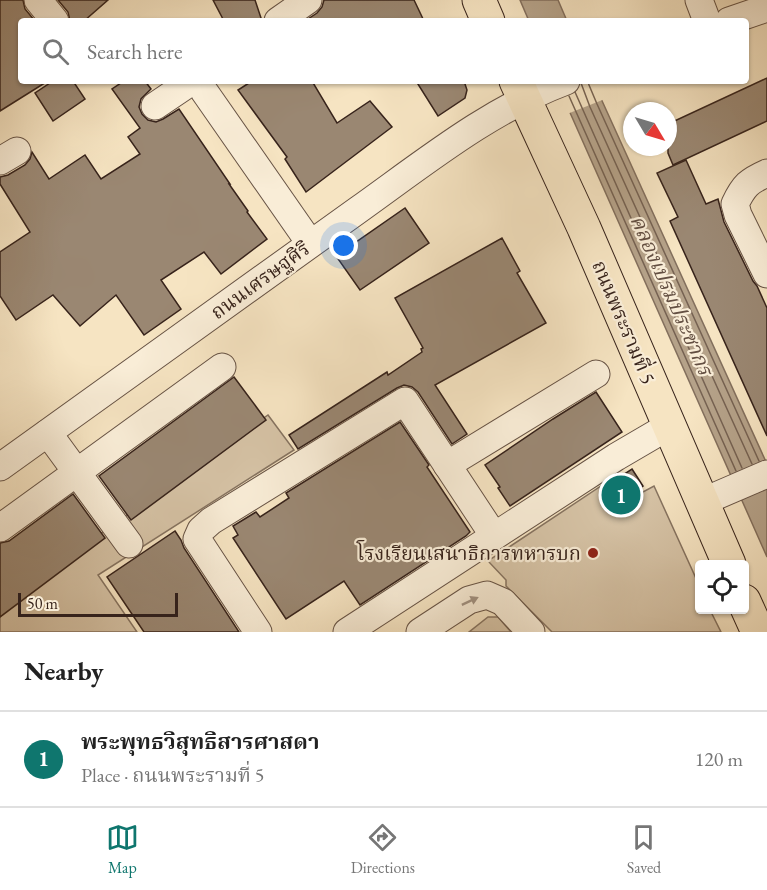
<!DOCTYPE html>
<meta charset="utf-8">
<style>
body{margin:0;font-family:"EB Garamond","Noto Serif Thai",serif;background:#f6f6f6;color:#222}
.controls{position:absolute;right:18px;bottom:18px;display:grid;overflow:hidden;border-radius:6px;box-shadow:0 2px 4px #0004}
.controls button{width:54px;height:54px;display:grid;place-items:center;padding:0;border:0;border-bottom:2px solid #e0e0e0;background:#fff;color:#222;font:30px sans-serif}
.compass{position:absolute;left:623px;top:102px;width:54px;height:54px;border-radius:50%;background:#fff;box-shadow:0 2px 4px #0004;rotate:128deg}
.scale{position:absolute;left:18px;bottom:15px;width:160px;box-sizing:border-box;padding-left:6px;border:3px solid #37231b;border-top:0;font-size:16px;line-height:21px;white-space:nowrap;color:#37231b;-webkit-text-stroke:4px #f9edd7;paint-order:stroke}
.you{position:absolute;left:344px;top:246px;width:21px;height:21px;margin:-15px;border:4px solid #fff;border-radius:50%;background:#1a73e8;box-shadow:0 0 0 9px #1a73e833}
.badge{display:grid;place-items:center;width:39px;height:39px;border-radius:50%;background:#0f766e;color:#fff;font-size:20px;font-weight:700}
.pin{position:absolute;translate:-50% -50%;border:3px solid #fff;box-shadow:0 2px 6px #0006}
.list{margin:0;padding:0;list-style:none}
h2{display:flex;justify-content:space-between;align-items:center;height:78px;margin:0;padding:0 24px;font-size:26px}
h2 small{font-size:20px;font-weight:400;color:#767676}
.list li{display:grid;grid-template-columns:39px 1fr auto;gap:18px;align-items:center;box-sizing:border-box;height:96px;padding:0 24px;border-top:2px solid #e0e0e0}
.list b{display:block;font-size:22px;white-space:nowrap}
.list p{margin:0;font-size:20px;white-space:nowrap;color:#767676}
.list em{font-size:20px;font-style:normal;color:#767676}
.icon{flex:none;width:33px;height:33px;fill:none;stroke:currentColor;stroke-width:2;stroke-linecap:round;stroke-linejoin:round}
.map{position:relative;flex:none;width:767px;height:632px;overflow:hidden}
.search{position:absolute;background:#fff;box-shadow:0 2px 4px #0004;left:18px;right:18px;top:18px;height:66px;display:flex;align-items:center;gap:15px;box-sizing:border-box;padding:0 21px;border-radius:6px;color:#767676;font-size:22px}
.sheet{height:174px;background:#fff}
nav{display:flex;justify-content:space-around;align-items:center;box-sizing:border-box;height:84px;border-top:2px solid #e0e0e0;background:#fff;font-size:16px;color:#767676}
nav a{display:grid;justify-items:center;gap:3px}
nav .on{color:#0f766e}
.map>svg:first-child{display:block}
</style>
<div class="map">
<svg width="767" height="632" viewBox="0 0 767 632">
<rect width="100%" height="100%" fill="#f6e4c2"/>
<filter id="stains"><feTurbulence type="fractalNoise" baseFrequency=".00333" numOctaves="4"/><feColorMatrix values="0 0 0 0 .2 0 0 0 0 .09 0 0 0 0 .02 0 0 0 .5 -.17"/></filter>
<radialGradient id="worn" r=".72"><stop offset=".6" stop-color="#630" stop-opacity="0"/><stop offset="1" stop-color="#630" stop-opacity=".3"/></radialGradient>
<g fill="#d6c3a6" stroke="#867360" stroke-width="1.5">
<path d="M268,415l26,35 -196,125 39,57h-137v-27z"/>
<path d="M601,486l14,21 39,-21 45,99 1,25h10l11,22h-169l-46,-46v-6l-18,-19z"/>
<path d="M488,617h10l13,15h-42z"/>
</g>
<g fill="#b5a289" stroke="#836f5d" stroke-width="1.5">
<path d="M520,0h38l9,21h-38z"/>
<path d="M556,81h37l174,383v93z"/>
</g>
<path fill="#f6e4c2" d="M553,81h44l8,18 -38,15z"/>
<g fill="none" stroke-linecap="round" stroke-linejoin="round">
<g stroke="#766252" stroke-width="1.5">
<path d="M588,81l1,4 8,19 162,357"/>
<path d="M581,83l9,24 162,357"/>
<path d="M575,92l167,376"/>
<path d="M569,96l167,375"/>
</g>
</g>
<g fill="#9a8772" stroke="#37231b" stroke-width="1.5">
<path d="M0,0h23l2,9 10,12h-14v60h27l-48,30z"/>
<path d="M58,0h50l-24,21h-14l-2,-9z"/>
<path d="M213,0h42l7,21h-38z"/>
<path d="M324,0h90l10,21h-119l12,-8 5,-6z"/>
<path d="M767,78v43l-94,44 -5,-12v-29z"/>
<path d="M53,81h20l12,18 -32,22 -18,-28z"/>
<path d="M124,81h21l6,8 -10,10 -2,8 3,7 6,6 8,2 7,-3 16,-10 51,75h-1l19,27 -1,1 20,27 -46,35 -17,-22 -43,28 20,29 -37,26 -28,-40 -36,31 -27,-31 -37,25 -16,-24v-44l30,-20 -30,-48v-7l8,-2 17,-10 5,-6 2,-7 17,27 36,-24 16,24 39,-25 -12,-17 12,-9 -28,-39z"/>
<path d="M252,81h60l25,42 33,-22 22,26 -86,65 -21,-33 2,-2 -49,-67z"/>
<path d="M416,81h48l3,9 -2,8 -27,18z"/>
<path d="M686,160l20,44 12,-5 6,23 29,59 4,5 10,22v128l-97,-215 8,-4 -21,-44z"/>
<path d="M405,208l24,35 -69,47 -24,-34z"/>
<path d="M502,238l18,33 -3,2 29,50 -111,62 32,49 -15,10 -34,-52 -6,-5 -8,-2 -7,3 -99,61 -9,-14 98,-63 1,3 34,-23 -1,-3 2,-1 -28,-50z"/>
<path d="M234,377l32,43 -135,100 -32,-44z"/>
<path d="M596,392l26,40 -112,74 -12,-18 2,-1 -15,-22 68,-46z"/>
<path d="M400,422l29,43 -2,2 43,65 -4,4 -106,69 -16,-24 -58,38 -53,-81 5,-3 -5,-9 23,-14 4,5 29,-19 -3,-5z"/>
<path d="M632,469l11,17 -25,17 -12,-17z"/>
<path d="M73,494l32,44 -105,79v-74l9,-2z"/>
<path d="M175,531l6,9 3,8 55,84h-95l-37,-55z"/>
</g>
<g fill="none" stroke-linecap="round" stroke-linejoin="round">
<defs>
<g id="minor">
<path d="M38,0l17,21"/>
<path d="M699,0l8,21"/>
<path d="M278,21l30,-21"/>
<path d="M729,21l38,-13"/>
<path d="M204,91l106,152"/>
<path d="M155,106l37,-25"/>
<path d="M0,161l17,-10"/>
<path d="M767,173c-18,8 -23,12 -32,31l3,11 29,59"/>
<path d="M48,433l81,111"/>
<path d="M447,465l149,-91"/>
<path d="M0,467c120,-85 238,-172 358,-257 66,-47 131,-100 208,-129"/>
<path d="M702,502l65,-28"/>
<path d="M0,528l222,-161"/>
<path d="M258,632l-61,-93 4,-9 10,-9 194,-120 89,135"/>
<path d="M347,632l269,-175 53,-31"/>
<path d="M420,632l49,-32 18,-5 16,7 28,30"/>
</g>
<g id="major">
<path d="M479,0l9,21"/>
<path d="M516,81l68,147 145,336"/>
<path d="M744,601l14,31"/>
</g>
</defs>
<use href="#minor" stroke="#675345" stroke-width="29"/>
<use href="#major" stroke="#37231b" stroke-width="35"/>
<use href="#minor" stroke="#f9edd7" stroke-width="27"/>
<use href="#major" stroke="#f6e4c2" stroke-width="33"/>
</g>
<defs><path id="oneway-solid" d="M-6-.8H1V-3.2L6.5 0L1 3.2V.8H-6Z" transform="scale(1.5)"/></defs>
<use fill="#a29282" href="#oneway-solid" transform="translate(470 601) rotate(-25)"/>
<circle fill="#8f2418" stroke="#f9edd7" stroke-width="2" cx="593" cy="553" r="6"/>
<g text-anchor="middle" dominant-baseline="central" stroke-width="4.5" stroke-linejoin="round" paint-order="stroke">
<g font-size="20" fill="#37231b" stroke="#f9edd7">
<text transform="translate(260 280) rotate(-36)">ถนนเศรษฐศิริ</text>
<text transform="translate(624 322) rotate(67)">ถนนพระรามที่ 5</text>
</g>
<g font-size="20" fill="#37231b" stroke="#f9edd7" text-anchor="end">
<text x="581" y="553">โรงเรียนเสนาธิการทหารบก</text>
</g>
<g font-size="21" font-style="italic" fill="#634f42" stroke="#f9edd7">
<text transform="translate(672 295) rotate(66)">คลองเปรมประชากร</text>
</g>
</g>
<rect width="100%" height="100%" filter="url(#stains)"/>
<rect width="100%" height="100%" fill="url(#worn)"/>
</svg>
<div class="controls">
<button><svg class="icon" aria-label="locate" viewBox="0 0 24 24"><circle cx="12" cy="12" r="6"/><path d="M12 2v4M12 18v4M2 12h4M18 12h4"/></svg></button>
</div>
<svg class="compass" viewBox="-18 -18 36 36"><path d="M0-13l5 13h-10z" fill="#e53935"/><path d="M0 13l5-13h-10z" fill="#767676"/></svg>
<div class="scale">50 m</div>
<div class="you"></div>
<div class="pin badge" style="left:621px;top:495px">1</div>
<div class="search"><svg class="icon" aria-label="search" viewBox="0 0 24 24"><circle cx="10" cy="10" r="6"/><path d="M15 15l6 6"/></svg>Search here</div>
</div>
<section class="sheet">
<h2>Nearby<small></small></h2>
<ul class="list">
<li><span class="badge">1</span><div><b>พระพุทธวิสุทธิสารศาสดา</b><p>Place · ถนนพระรามที่ 5</p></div><em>120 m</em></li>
</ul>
</section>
<nav>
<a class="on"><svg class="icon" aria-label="map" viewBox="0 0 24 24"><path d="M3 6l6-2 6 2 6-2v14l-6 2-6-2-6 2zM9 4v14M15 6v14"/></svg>Map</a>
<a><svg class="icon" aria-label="directions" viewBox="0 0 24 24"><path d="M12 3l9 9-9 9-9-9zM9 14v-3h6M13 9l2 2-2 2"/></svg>Directions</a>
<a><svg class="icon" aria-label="saved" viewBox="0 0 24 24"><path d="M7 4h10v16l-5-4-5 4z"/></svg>Saved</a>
</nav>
